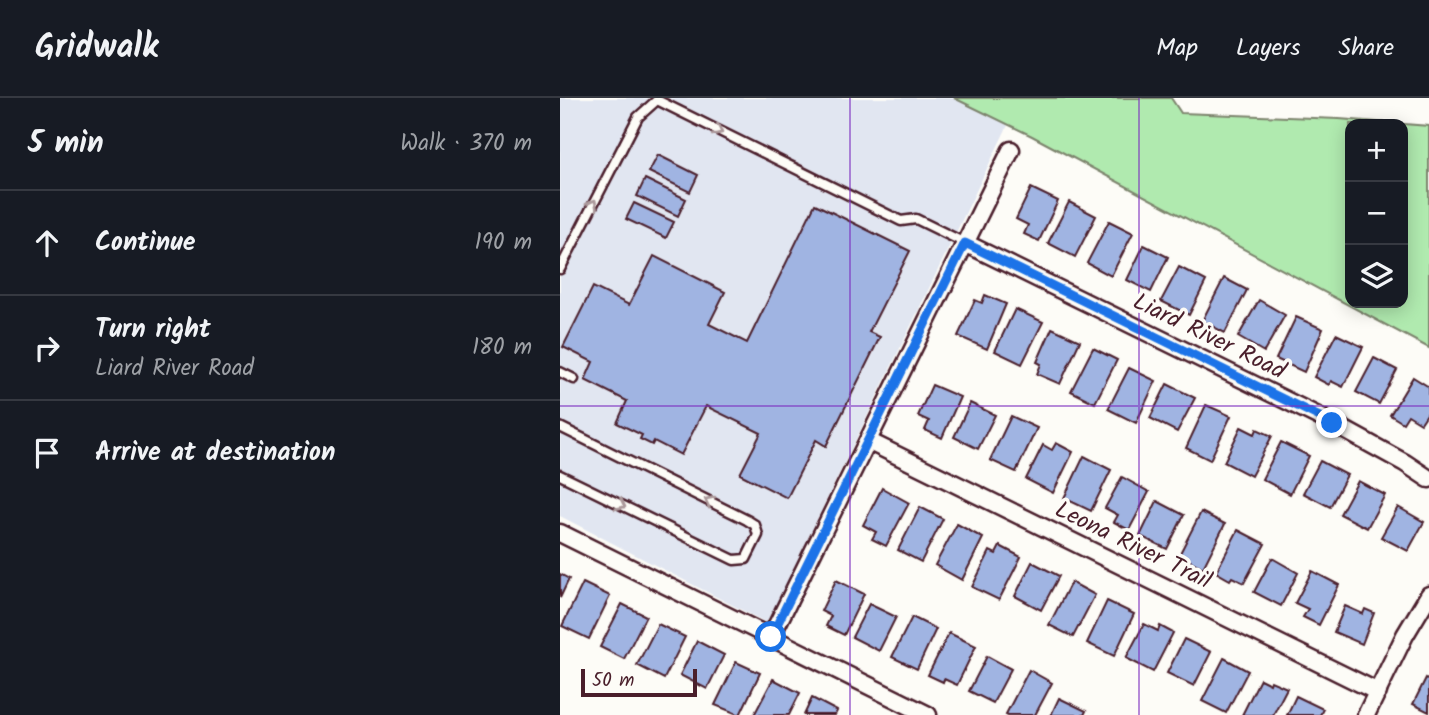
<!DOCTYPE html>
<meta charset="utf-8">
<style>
body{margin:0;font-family:Kalam,sans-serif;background:#20242c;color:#f1f3f6}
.controls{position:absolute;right:21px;top:21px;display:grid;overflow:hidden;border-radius:14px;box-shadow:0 4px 18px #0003}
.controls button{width:63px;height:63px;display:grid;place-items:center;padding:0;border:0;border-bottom:2px solid #363941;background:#171b24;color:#f1f3f6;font:35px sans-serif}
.scale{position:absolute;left:21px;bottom:18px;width:116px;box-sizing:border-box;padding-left:7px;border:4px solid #4a1f2b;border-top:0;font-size:19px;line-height:24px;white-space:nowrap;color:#4a1f2b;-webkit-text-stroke:5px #fdfcf7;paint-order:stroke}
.stop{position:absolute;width:21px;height:21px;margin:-16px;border:5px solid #1a73e8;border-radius:50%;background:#fff}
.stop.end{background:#1a73e8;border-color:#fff;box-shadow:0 2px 7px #0008}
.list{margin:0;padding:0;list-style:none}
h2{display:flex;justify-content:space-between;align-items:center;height:91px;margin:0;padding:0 28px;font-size:30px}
h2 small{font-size:23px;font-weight:400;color:#9ea1a6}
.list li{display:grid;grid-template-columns:46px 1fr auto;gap:21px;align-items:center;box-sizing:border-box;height:105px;padding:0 28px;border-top:2px solid #363941}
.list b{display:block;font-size:26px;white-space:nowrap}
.list p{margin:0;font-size:23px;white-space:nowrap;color:#9ea1a6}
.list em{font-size:23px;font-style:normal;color:#9ea1a6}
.icon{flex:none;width:38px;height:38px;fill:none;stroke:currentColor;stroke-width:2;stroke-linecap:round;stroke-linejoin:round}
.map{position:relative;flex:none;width:869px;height:617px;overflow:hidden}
header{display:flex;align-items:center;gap:42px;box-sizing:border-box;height:98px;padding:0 35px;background:#171b24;border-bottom:2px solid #363941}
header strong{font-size:33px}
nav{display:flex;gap:38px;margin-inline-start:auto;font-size:24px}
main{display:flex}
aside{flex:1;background:#171b24}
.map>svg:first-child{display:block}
</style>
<header>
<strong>Gridwalk</strong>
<nav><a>Map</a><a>Layers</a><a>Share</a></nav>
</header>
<main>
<aside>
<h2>5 min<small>Walk · 370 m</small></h2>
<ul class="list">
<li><svg class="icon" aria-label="ahead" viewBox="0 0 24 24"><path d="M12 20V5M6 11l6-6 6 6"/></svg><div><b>Continue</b></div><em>190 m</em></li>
<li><svg class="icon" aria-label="right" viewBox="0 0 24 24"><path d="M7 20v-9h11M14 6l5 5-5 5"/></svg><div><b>Turn right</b><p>Liard River Road</p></div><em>180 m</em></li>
<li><svg class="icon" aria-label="arrive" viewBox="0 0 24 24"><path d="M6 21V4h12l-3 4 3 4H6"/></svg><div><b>Arrive at destination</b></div></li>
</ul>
</aside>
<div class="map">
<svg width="869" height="617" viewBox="0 0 869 617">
<rect width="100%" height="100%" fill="#fdfcf7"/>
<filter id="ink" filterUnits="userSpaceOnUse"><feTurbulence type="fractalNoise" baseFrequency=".0143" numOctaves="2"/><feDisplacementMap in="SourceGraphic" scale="14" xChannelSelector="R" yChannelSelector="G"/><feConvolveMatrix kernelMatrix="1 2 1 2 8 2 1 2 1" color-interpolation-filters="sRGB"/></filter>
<g filter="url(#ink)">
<path fill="#e1e6f1" d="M0,0h394l54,27 -241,498 -207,-107z"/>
<path fill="#b0eaaf" stroke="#7d846d" stroke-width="2" fill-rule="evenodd" d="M394,0h217l10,15 158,6 90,7v222l-397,-212zM790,26h53v179h-53z"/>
<g fill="#a0b4e2" stroke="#4a1f2b" stroke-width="2">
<path d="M98,57l40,20 -8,17 -41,-20z"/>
<path d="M85,81l41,20 -8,17 -41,-20z"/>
<path d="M471,90l27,13 -19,40 -15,-7 4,-9 -12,-6z"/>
<path d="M509,104l27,14 -21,41 -27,-14z"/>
<path d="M74,105l40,19 -8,16 -40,-19z"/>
<path d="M255,106l95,47 -41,81 11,5 -54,109 -10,-6 -29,58 -47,-24 21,-41 -55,-27 -25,49 -27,-14 -2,4 -12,-6 2,-4 -25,-12 10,-22 -42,-21 8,-18 -30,-15 30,-60 36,18 25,-49 71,36 -16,32 38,19z"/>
<path d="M549,123l24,12 -22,43 -24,-13z"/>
<path d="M584,147l24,12 -17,35 -24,-12z"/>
<path d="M619,169l27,14 -17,34 -28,-14z"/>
<path d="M664,180l23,12 -22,43 -23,-12z"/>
<path d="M425,197l21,9 -19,45 -29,-13 17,-36 7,3z"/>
<path d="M699,202l26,15 -21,37 -26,-15z"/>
<path d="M455,211l28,13 -21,42 -27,-13z"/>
<path d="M736,219l27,12 -19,43 -28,-13z"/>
<path d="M492,230l28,13 -20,43 -23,-10 4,-10 -4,-2z"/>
<path d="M776,236l27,13 -20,40 -12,-6 -2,4 -15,-8z"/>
<path d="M533,250l24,12 -22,43 -24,-12z"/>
<path d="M814,260l23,12 -18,34 -23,-12z"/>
<path d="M569,270l27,13 -20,42 -28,-14z"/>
<path d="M853,279l16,10v24l-8,12 -13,-8 -5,8 -13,-8z"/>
<path d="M607,286l28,14 -18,34 -27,-14z"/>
<path d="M372,287l28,12 -18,41 -17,-8 4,-9 -11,-5z"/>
<path d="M410,305l25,12 -17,34 -24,-12z"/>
<path d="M646,307l25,11 -21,44 -24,-12z"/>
<path d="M451,318l26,12 -21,44 -26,-12z"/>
<path d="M681,329l14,7 2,-5 15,7 -21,40 -27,-14z"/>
<path d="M721,344l28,14 -19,38 -28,-15z"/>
<path d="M496,345l17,9 -20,41 -27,-14 17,-34 9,5z"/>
<path d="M524,358l27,14 -20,41 -27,-13z"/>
<path d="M760,363l27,14 -17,32 -27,-14z"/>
<path d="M562,379l27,15 -20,38 -15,-8 4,-7 -13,-7z"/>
<path d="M798,383l27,14 -18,33 -27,-14z"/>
<path d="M322,390l27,15 -23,43 -14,-7 4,-7 -13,-7z"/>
<path d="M597,403l27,14 -17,34 -27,-13z"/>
<path d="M360,409l23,12 -22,43 -23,-12z"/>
<path d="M838,409l26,15 -16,29 -27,-14z"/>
<path d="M641,414l24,12 -22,44 -24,-13z"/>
<path d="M397,426l26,14 -21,42 -27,-15z"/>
<path d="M678,432l27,14 -21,39 -12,-6 -2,3 -14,-8z"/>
<path d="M440,448l21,11 -22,43 -27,-13 18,-36 6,3z"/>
<path d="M712,460l26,15 -17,33 -27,-14z"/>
<path d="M472,464l27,14 -18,34 -26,-14z"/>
<path d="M752,473l27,14 -20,40 -16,-8 5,-8 -13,-6z"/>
<path d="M0,476l9,5 -9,19z"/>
<path d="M276,482l28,14 -20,41 -18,-9 5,-10 -10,-5z"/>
<path d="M511,484l24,13 -22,42 -24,-12z"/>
<path d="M23,485l27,13 -21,43 -27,-13z"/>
<path d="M547,503l27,13 -20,42 -27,-13z"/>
<path d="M62,506l24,12 -22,43 -24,-12z"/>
<path d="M309,506l27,13 -17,34 -27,-14z"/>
<path d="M785,508l18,8 2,-5 9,4 -12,31 -28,-12z"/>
<path d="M352,519l24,12 -19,40 -25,-12z"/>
<path d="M98,526l27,13 -21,42 -27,-14z"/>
<path d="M584,526l14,7 2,-5 13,7 -20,39 -27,-14z"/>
<path d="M389,535l27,13 -19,39 -13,-6 -1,3 -15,-7z"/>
<path d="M624,541l27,13 -17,34 -27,-13z"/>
<path d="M137,543l27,14 -17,34 -27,-14z"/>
<path d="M427,558l24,13 -18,34 -24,-12z"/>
<path d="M664,560l24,13 -22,42 -24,-12z"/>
<path d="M176,564l24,11 -20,42 -25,-10z"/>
<path d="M469,572l23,13 -17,32h-27l-2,-1z"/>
<path d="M866,580l3,2v32l-16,-8z"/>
<path d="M213,581l27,14 -11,22h-35z"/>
<path d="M700,581l10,5 1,-3 16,7 -14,27h-31z"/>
<path d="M736,598l27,13 -3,6h-33z"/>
<path d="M252,600l25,13 -2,4h-31z"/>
<path d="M499,600l27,13 -2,4h-33z"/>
</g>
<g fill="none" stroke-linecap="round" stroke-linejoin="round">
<defs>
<g id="lane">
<path d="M0,171l78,-152 19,-17 244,121 15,-2 49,24"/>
<path d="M0,274l14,7"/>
<path d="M0,329l187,93 8,5 3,10 -12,24 -12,1 -174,-85"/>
</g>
<g id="street">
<path d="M405,145l367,180 73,40 24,16"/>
<path d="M308,343l510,251"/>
<path d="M0,435l368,182"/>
<path d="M211,539l240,-487"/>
<path d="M806,617l39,-80 24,-40"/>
</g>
</defs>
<use href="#lane" stroke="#4a1f2b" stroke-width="13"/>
<use href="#street" stroke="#4a1f2b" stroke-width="21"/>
<use href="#lane" stroke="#fdfcf7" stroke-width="8"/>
<use href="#street" stroke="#fdfcf7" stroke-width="16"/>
</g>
<defs><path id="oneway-chevron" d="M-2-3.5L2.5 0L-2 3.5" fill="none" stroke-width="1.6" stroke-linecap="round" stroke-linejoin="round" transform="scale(1.75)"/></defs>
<g stroke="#ac999b">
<use href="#oneway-chevron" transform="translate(158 33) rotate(26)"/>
<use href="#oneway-chevron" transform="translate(33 106) rotate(-63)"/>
<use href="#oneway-chevron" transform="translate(149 403) rotate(-153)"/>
<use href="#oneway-chevron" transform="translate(61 407) rotate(26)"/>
</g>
</g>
<g fill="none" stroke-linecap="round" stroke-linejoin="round" filter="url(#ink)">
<path stroke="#1a73e8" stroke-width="9" d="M211,539l194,-394 367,180"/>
</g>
<path fill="none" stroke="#7b2cbf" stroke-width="2" stroke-opacity="0.55" d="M290,0v617M579,0v617M0,308h869"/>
<g text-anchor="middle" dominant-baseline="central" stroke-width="7" stroke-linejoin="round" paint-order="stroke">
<g font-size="24" fill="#4a1f2b" stroke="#fdfcf7">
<text transform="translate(649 239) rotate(26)">Liard River Road</text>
<text transform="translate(573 448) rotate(26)">Leona River Trail</text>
</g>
</g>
</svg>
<div class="controls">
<button>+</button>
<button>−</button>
<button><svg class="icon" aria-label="layers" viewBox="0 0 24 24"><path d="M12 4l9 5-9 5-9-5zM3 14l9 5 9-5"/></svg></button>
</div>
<div class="scale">50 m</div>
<div class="stop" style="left:211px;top:539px"></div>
<div class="stop end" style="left:772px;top:325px"></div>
</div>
</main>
